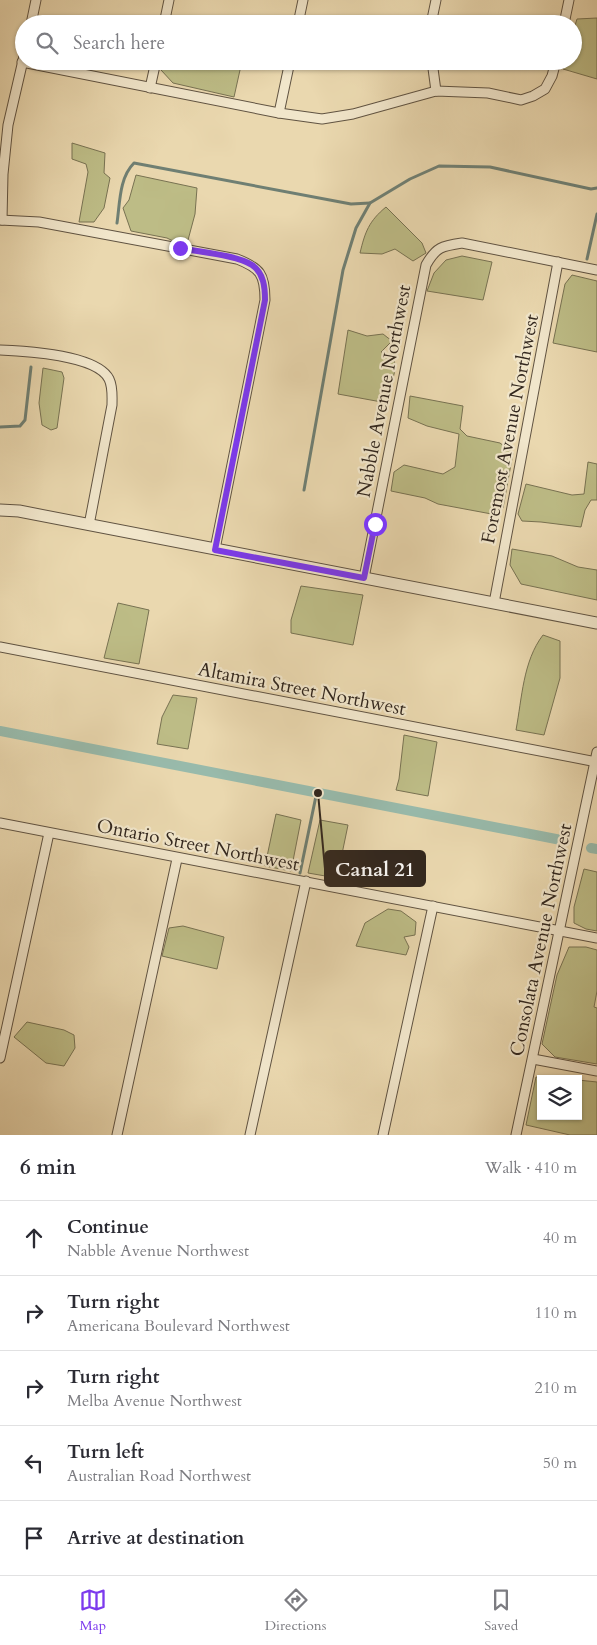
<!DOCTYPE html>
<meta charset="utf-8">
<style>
body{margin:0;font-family:Cardo,serif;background:#f7f7f7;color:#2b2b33}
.controls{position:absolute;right:15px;bottom:15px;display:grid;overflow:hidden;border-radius:0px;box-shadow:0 1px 4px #0004}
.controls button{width:45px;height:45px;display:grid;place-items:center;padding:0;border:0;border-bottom:1px solid #e1e1e2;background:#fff;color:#2b2b33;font:25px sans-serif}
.stop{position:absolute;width:15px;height:15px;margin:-11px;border:4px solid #7c3aed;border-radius:50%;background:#fff}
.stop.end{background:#7c3aed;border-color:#fff;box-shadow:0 1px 5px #0008}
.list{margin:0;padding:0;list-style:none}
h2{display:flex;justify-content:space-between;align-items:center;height:65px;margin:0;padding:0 20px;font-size:21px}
h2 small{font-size:16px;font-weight:400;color:#7c7c81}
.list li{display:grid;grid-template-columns:32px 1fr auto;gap:15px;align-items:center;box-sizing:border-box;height:75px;padding:0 20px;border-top:1px solid #e1e1e2}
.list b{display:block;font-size:19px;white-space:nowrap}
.list p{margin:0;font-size:16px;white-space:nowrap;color:#7c7c81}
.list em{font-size:16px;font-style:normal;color:#7c7c81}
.icon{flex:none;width:28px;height:28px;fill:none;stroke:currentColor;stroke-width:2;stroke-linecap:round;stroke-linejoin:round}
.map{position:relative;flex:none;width:597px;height:1135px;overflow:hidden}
.search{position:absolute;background:#fff;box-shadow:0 1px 4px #0004;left:15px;right:15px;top:15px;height:55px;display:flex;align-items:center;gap:12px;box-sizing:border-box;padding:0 18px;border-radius:28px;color:#7c7c81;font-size:19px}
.sheet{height:440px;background:#fff}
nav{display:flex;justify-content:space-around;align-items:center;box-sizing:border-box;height:70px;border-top:1px solid #e1e1e2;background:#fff;font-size:14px;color:#7c7c81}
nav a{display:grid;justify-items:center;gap:2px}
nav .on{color:#7c3aed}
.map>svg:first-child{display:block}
</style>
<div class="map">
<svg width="597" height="1135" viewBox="0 0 597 1135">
<rect width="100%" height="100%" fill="#ead8af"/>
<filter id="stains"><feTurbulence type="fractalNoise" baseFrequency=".004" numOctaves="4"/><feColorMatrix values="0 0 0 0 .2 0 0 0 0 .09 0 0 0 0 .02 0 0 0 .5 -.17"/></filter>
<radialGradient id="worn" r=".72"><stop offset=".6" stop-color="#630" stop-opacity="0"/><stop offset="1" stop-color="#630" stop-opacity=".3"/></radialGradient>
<g fill="#bdbc86" stroke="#787252">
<path d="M597,18v61l-34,-10 2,-8h8v-29l4,-13z"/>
<path d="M162,61h80l-8,36 -61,-14 -12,-13z"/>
<path d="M72,143l33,10 -1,20 6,5 -6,30 -10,14h-15l9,-50 -2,-8 -14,-5z"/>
<path d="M136,175l61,13 -2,26 -7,26 -13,2 -8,-4 -36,-7 -8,-23 6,-8z"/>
<path d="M386,207l36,36 4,10 -13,8 -18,-12 -13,5 -22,-1c5,-21 9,-32 26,-46z"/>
<path d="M462,256l30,6 -9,38 -56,-9 7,-18 12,-13z"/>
<path d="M572,275l25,6v71l-44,-9 12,-59z"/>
<path d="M348,330l19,6 16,-2 9,7 -11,11 11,4 4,10 -9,37 -49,-9z"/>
<path d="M43,368l19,4 2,6 -7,50 -6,2 -9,-5 -3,-22z"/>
<path d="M410,396l53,10 -3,23 7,7 33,7 13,10 -10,55 -6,7 -59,-11 -13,-6 -34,-7 3,-19 10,-7 39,9 12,-7 4,-33 -32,-8 -19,-8z"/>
<path d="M588,462l9,2v36h-6l-6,10 -4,17 -40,-5 -19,-1 -4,-7 8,-30 46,11 12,-1z"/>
<path d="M512,549l40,7 26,11 19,3v30l-76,-16 -11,-19z"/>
<path d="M301,586l62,9 -10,50 -62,-12v-13z"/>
<path d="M118,603l31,7 -10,54 -35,-6z"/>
<path d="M543,635l17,6v37l-16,57 -28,-5c6,-32 7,-69 27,-95z"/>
<path d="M173,695l24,3 -9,51 -31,-5 5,-27z"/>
<path d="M404,735l33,7 -9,54 -32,-6 3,-11z"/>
<path d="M276,814l25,6 -10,51 -26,-5z"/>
<path d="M320,820l28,5 -11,53 -29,-5z"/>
<path d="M584,869l13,3v59l-11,-2 -12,-6v-16z"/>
<path d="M388,909l13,2 15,11 -1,13 -11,2 5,10 -3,8 -50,-9 9,-23z"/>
<path d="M183,926l41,11 -7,32 -55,-13 7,-28z"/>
<path d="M569,947h17l11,3v41l-3,16 3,1v56l-42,-7 -13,-13 15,-69z"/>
<path d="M27,1022l37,8 10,5 1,13 -11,18 -18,-3 -32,-26z"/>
<path d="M536,1077l26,2h-21v37h37v-36l19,2v53h-27l-44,-10z"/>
</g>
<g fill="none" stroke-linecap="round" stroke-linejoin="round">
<g stroke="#6f7f73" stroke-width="3">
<path d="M117,223c3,-20 2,-45 17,-60l217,41 19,-1"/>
<path d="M587,259l10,-45"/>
<path d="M0,427l20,-1 5,-6 6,-53"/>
<path d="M304,490l39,-220 13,-42 14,-25 40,-24 29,-13 51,1 101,22 6,-1"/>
<path d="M300,873l16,-77 2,-3"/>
</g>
<g stroke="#98baab" stroke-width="10">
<path d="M0,731l561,109"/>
<path d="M591,848l6,1"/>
</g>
<defs>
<g id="minor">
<path d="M31,24l5,-24"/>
<path d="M164,24l5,-24"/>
<path d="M298,24l5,-24"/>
<path d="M431,24l5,-24"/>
<path d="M564,24l5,-24"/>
<path d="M432,61l4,30"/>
<path d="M22,62l257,51 43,6 31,-5 83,-23 52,2 33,7 12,-4 12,-7 7,-13 4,-15"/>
<path d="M150,88l6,-27"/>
<path d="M279,113l11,-52"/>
<path d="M0,220l39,2 198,37c23,9 28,15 28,41l-50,249"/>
<path d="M2,220l1,-46 5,-49 16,-69"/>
<path d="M0,350c25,1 97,5 109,29 4,8 3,17 3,26l-23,120"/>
<path d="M364,578l62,-313c10,-18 16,-19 36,-22l135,27"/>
<path d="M494,603l64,-341"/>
<path d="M0,647l597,115"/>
<path d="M0,823l597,115"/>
<path d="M0,1058l49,-225"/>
<path d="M533,1059l64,12"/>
<path d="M117,1135l60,-276"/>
<path d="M250,1135l56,-254"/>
<path d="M383,1135l50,-229"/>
<path d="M516,1135l81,-383"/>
</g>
<path id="tertiary" d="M0,510l19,1 578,112"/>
</defs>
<use href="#minor" stroke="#605342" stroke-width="11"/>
<use href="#tertiary" stroke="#605342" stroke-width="13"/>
<use href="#minor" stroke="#f1e6cb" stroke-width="9"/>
<use href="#tertiary" stroke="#f1e6cb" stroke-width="11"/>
</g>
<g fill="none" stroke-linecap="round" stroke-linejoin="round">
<path stroke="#7c3aed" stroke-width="6" d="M180,248c19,4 57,7 72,17 12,8 13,23 13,35l-50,250 149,28 11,-54"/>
</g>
<g text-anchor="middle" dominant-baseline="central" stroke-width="4.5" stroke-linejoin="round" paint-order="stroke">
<g font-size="19" fill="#32271e" stroke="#f1e6cb">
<text transform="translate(384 391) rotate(-79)">Nabble Avenue Northwest</text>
<text transform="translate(510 429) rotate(-79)">Foremost Avenue Northwest</text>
<text transform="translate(302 689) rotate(11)">Altamira Street Northwest</text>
<text transform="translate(198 845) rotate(11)">Ontario Street Northwest</text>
<text transform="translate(541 940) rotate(-78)">Consolata Avenue Northwest</text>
</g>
</g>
<path fill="none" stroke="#32271e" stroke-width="2" d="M318 793L325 869"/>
<circle fill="#32271e" stroke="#f1e6cb" stroke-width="2" cx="318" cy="793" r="5"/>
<rect fill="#32271e" stroke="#32271e" stroke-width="2" x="325" y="851" width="100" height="35" rx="5"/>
<g font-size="20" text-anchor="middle" font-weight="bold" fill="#fff">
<text x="375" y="876">Canal 21</text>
</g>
<rect width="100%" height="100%" filter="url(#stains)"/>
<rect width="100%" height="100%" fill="url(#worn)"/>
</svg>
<div class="controls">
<button><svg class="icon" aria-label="layers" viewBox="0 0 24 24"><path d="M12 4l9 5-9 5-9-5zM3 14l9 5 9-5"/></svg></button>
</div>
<div class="stop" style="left:375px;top:524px"></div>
<div class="stop end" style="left:180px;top:248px"></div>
<div class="search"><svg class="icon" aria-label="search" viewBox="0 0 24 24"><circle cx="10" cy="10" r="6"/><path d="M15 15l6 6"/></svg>Search here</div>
</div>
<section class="sheet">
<h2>6 min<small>Walk · 410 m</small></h2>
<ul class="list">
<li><svg class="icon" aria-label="ahead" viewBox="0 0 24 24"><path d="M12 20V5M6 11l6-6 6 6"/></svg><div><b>Continue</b><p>Nabble Avenue Northwest</p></div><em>40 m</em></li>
<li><svg class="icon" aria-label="right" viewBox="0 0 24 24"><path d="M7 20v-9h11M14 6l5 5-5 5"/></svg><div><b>Turn right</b><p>Americana Boulevard Northwest</p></div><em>110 m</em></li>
<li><svg class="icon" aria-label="right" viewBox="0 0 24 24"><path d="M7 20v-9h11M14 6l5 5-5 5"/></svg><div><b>Turn right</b><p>Melba Avenue Northwest</p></div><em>210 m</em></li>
<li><svg class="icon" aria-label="left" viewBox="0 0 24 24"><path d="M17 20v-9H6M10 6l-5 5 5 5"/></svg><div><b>Turn left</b><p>Australian Road Northwest</p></div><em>50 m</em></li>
<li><svg class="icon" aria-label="arrive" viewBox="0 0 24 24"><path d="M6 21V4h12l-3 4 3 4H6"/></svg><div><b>Arrive at destination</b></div></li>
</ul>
</section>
<nav>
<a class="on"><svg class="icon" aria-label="map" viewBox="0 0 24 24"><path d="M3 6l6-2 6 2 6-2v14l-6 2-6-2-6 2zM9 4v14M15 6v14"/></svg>Map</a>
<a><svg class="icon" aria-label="directions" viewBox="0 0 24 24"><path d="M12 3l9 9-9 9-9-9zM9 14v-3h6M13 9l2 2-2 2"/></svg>Directions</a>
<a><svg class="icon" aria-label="saved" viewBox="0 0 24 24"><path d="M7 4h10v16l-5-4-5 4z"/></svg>Saved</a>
</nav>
